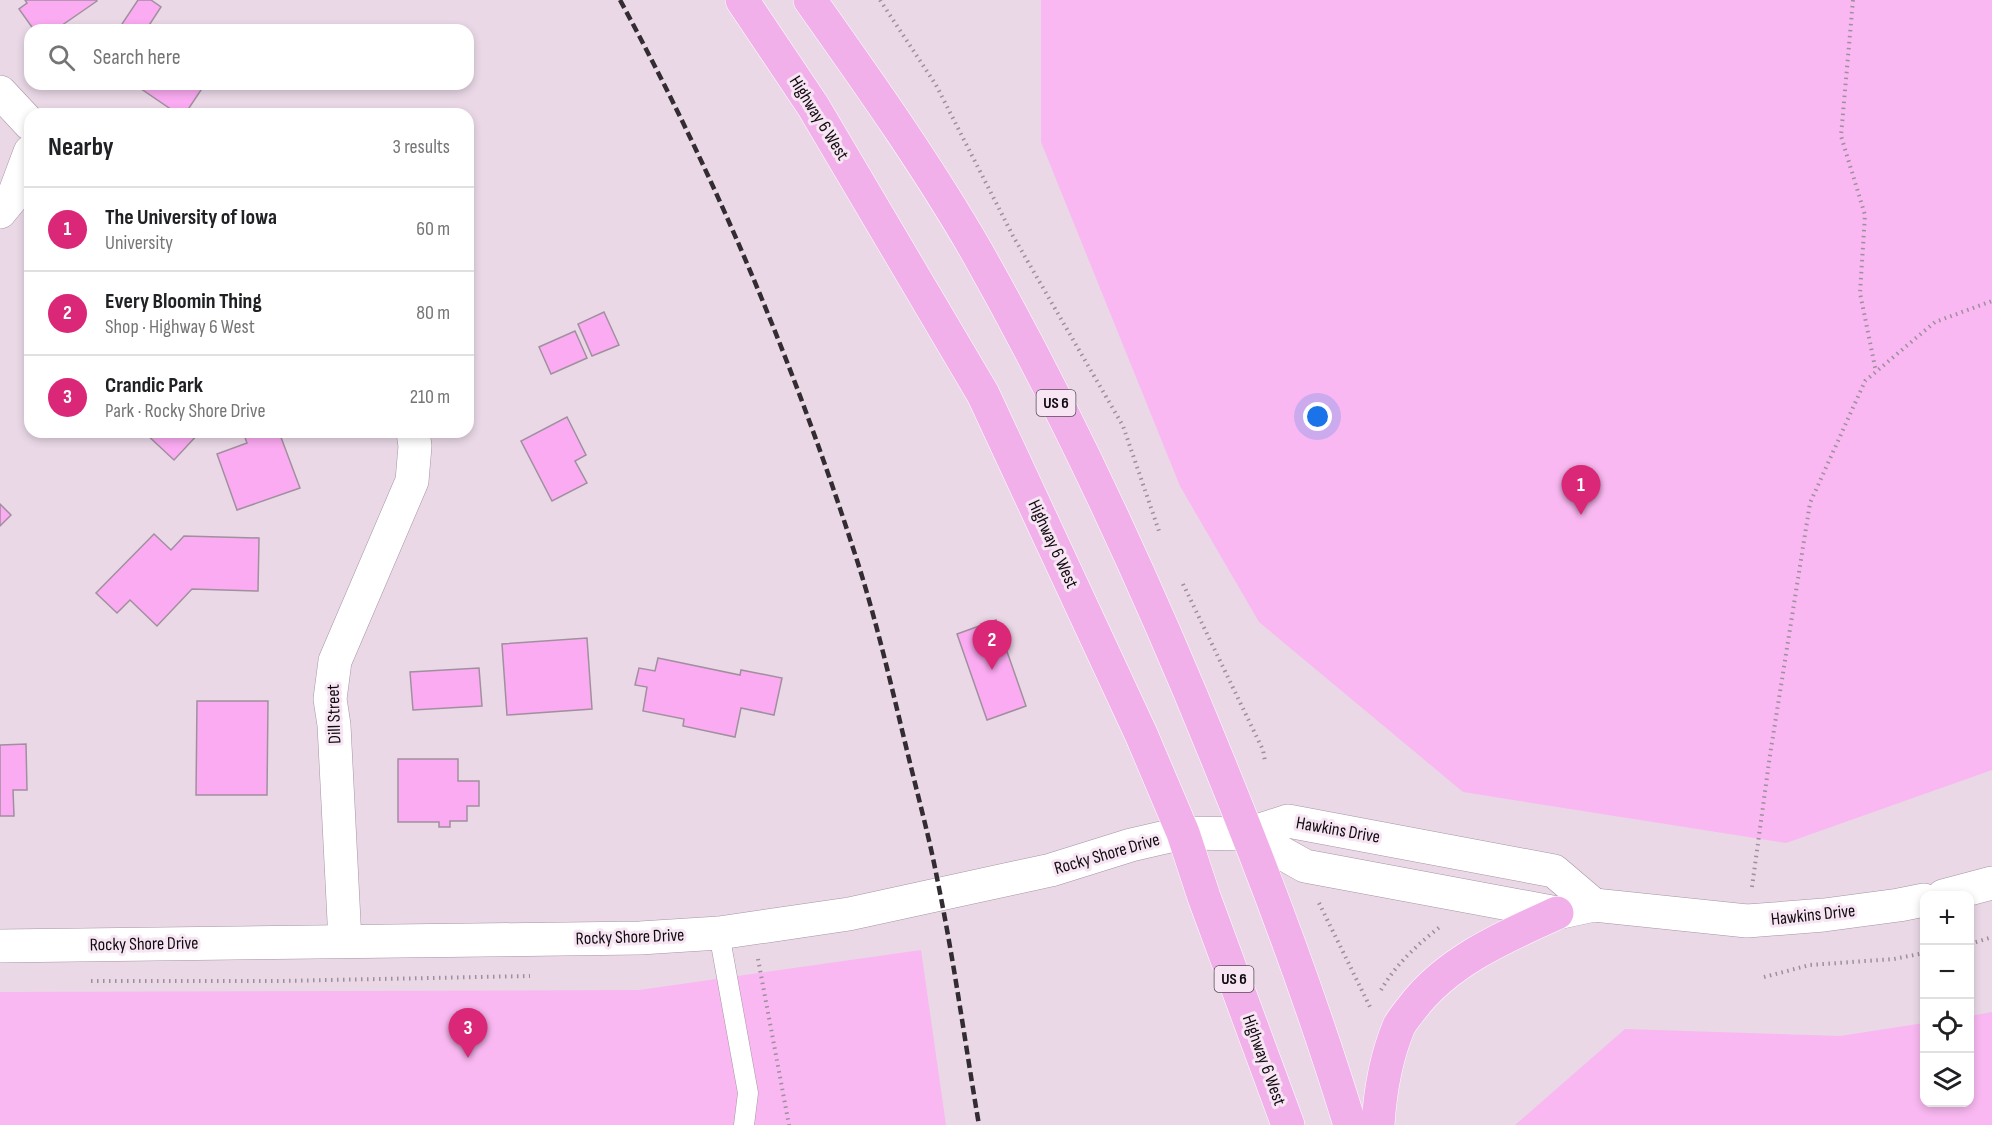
<!DOCTYPE html>
<meta charset="utf-8">
<style>
body{margin:0;font-family:"Sofia Sans Condensed",sans-serif;background:#f2f2f2;color:#202124}
.controls{position:absolute;right:18px;bottom:18px;display:grid;overflow:hidden;border-radius:12px;box-shadow:0 3px 9px #0003}
.controls button{width:54px;height:54px;display:grid;place-items:center;padding:0;border:0;border-bottom:2px solid #e0e0e0;background:#fff;color:#202124;font:30px sans-serif}
.you{position:absolute;left:1318px;top:417px;width:21px;height:21px;margin:-15px;border:4px solid #fff;border-radius:50%;background:#1a73e8;box-shadow:0 0 0 9px #1a73e833}
.badge{display:grid;place-items:center;width:39px;height:39px;border-radius:50%;background:#db2777;color:#fff;font-size:20px;font-weight:700}
.pin{position:absolute;translate:-50% -50px;filter:drop-shadow(0 2px 3px #0008)}
.pin::after{content:'';position:absolute;top:32px;width:21px;height:18px;background:inherit;clip-path:polygon(0 0,100% 0,50% 100%)}
.list{margin:0;padding:0;list-style:none}
h2{display:flex;justify-content:space-between;align-items:center;height:78px;margin:0;padding:0 24px;font-size:26px}
h2 small{font-size:20px;font-weight:400;color:#757577}
.list li{display:grid;grid-template-columns:39px 1fr auto;gap:18px;align-items:center;box-sizing:border-box;height:84px;padding:0 24px;border-top:2px solid #e0e0e0}
.list b{display:block;font-size:22px;white-space:nowrap}
.list p{margin:0;font-size:20px;white-space:nowrap;color:#757577}
.list em{font-size:20px;font-style:normal;color:#757577}
.icon{flex:none;width:33px;height:33px;fill:none;stroke:currentColor;stroke-width:2;stroke-linecap:round;stroke-linejoin:round}
.map{position:relative;flex:none;width:1992px;height:1125px;overflow:hidden}
.search{position:absolute;background:#fff;box-shadow:0 3px 9px #0003;left:24px;top:24px;width:450px;height:66px;display:flex;align-items:center;gap:15px;box-sizing:border-box;padding:0 21px;border-radius:18px;color:#757577;font-size:22px}
.panel{position:absolute;background:#fff;box-shadow:0 3px 9px #0003;left:24px;top:108px;width:450px;height:330px;border-radius:18px}
.map>svg:first-child{display:block}
</style>
<div class="map">
<svg width="1992" height="1125" viewBox="0 0 1992 1125">
<rect width="100%" height="100%" fill="#ead8e7"/>
<g fill="#f9b8f1">
<path d="M1041,0h951v770l-206,73 -323,-51 -204,-170 -79,-136 -139,-344z"/>
<path d="M921,950l25,175h-946v-133l639,-2z"/>
<path d="M1992,1012v113h-477l110,-96 215,7 84,-13v79h46v-86z"/>
</g>
<g fill="#fbabf2" stroke="#a0909e" stroke-width="1.5">
<path d="M25,0h71l1,1 -42,29h-21l-15,-21 8,-6z"/>
<path d="M138,0h13l10,7 -15,23h-28z"/>
<path d="M134,84h71l-20,30h-7z"/>
<path d="M604,312l15,33 -27,11 -14,-32z"/>
<path d="M575,331l12,27 -36,16 -12,-27z"/>
<path d="M567,417l19,38 -11,6 12,22 -35,18 -31,-60z"/>
<path d="M144,432h56l-26,28z"/>
<path d="M243,432h36l21,56 -63,22 -20,-56 30,-11z"/>
<path d="M0,504l11,11 -11,11z"/>
<path d="M154,534l17,16 13,-14 75,2 -1,53 -66,-2 -35,37 -27,-26 -13,13 -21,-20z"/>
<path d="M996,620l30,86 -39,14 -30,-86z"/>
<path d="M587,638l5,71 -85,6 -5,-71z"/>
<path d="M658,658l82,17 1,-5 41,8 -8,37 -33,-7 -6,29 -52,-11 1,-7 -41,-8 4,-24 -12,-2 4,-17 16,3z"/>
<path d="M479,668l3,38 -69,4 -3,-38z"/>
<path d="M197,701h71l-1,94h-71z"/>
<path d="M26,744l1,46h-14l1,26h-14v-71z"/>
<path d="M398,759h60v22h21v25h-12v15h-17v6h-11v-5h-41z"/>
</g>
<g fill="none" stroke-linecap="round" stroke-linejoin="round">
<defs>
<path id="service" d="M719,933l29,160 -4,32"/>
<g id="minor">
<path d="M0,92l30,32"/>
<path d="M0,212l14,-17 16,-43"/>
<path d="M345,941l-11,-216 -4,-26 5,-38 77,-180 3,-35 -2,-14"/>
</g>
<g id="tertiary">
<path d="M1248,834l57,32 252,47 37,-8 153,16 77,-6 75,-10 25,-5"/>
<path d="M1943,896l49,-13"/>
<path d="M0,946l640,-8 79,-5 130,-19 202,-44 80,-25 52,-12 65,1 40,-13 266,50 40,34"/>
</g>
<g id="primary">
<path d="M742,0l71,106 170,288 158,340 42,99 21,64 84,228"/>
<path d="M810,0c58,82 117,165 167,252 92,163 170,333 240,506 49,120 95,243 133,367"/>
<path d="M1378,1125c2,-33 8,-68 21,-99 3,-6 9,-13 13,-18 35,-47 94,-72 145,-95"/>
</g>
</defs>
<use href="#service" stroke="#a594a2" stroke-width="21"/>
<use href="#minor" stroke="#a594a2" stroke-width="34"/>
<use href="#tertiary" stroke="#a594a2" stroke-width="34"/>
<use href="#primary" stroke="#fff" stroke-width="34"/>
<g stroke="#9d8f9b" stroke-width="4" stroke-dasharray="1.5 4.5" stroke-linecap="butt">
<path d="M880,0l56,85 77,151 110,190 37,108"/>
<path d="M1853,0l-12,136 24,79 -5,78 16,79"/>
<path d="M1183,584l80,166 2,11"/>
<path d="M1752,887l18,-132 40,-252 55,-122 70,-59 57,-21"/>
<path d="M1319,903l52,106"/>
<path d="M1970,944l22,-7"/>
<path d="M758,959l31,166"/>
<path d="M1764,977l46,-12 84,-6 30,-6"/>
<path d="M91,981h188l251,-5"/>
<path d="M1381,990c15,-26 37,-46 60,-64"/>
</g>
<use href="#service" stroke="#fff" stroke-width="20"/>
<use href="#minor" stroke="#fff" stroke-width="33"/>
<use href="#tertiary" stroke="#fff" stroke-width="33"/>
<use href="#primary" stroke="#f2b0eb" stroke-width="33"/>
<path stroke="#332c32" stroke-width="4.5" stroke-dasharray="9 4.5" stroke-linecap="butt" d="M620,0c95,175 172,359 233,548 24,72 40,146 58,219 9,37 19,74 26,111 17,82 28,165 42,247"/>
</g>
<g text-anchor="middle" dominant-baseline="central" stroke-width="6" stroke-linejoin="round" paint-order="stroke">
<g fill="#f7e5f4" stroke="#554c54" stroke-width="1.5">
<rect x="1036.5" y="390" width="39" height="26" rx="4.5"/>
<rect x="1214.5" y="966" width="39" height="26" rx="4.5"/>
</g>
<g font-size="16" font-weight="bold" fill="#100b0f">
<text x="1056" y="403">US 6</text>
<text x="1234" y="979">US 6</text>
</g>
<g font-size="18" fill="#100b0f" stroke="#f7e5f4">
<text transform="translate(819 118) rotate(58)">Highway 6 West</text>
<text transform="translate(1053 544) rotate(65)">Highway 6 West</text>
<text transform="translate(334 714) rotate(-92)">Dill Street</text>
<text transform="translate(1338 830) rotate(10)">Hawkins Drive</text>
<text transform="translate(1107 854) rotate(-16)">Rocky Shore Drive</text>
<text transform="translate(1813 915) rotate(-6)">Hawkins Drive</text>
<text transform="translate(630 937) rotate(-2)">Rocky Shore Drive</text>
<text transform="translate(144 944) rotate(-1)">Rocky Shore Drive</text>
<text transform="translate(1264 1060) rotate(70)">Highway 6 West</text>
</g>
</g>
</svg>
<div class="controls">
<button>+</button>
<button>−</button>
<button><svg class="icon" aria-label="locate" viewBox="0 0 24 24"><circle cx="12" cy="12" r="6"/><path d="M12 2v4M12 18v4M2 12h4M18 12h4"/></svg></button>
<button><svg class="icon" aria-label="layers" viewBox="0 0 24 24"><path d="M12 4l9 5-9 5-9-5zM3 14l9 5 9-5"/></svg></button>
</div>
<div class="you"></div>
<div class="pin badge" style="left:1581px;top:515px">1</div>
<div class="pin badge" style="left:992px;top:670px">2</div>
<div class="pin badge" style="left:468px;top:1058px">3</div>
<div class="search"><svg class="icon" aria-label="search" viewBox="0 0 24 24"><circle cx="10" cy="10" r="6"/><path d="M15 15l6 6"/></svg>Search here</div>
<section class="panel">
<h2>Nearby<small>3 results</small></h2>
<ul class="list">
<li><span class="badge">1</span><div><b>The University of Iowa</b><p>University</p></div><em>60 m</em></li>
<li><span class="badge">2</span><div><b>Every Bloomin Thing</b><p>Shop · Highway 6 West</p></div><em>80 m</em></li>
<li><span class="badge">3</span><div><b>Crandic Park</b><p>Park · Rocky Shore Drive</p></div><em>210 m</em></li>
</ul>
</section>
</div>
